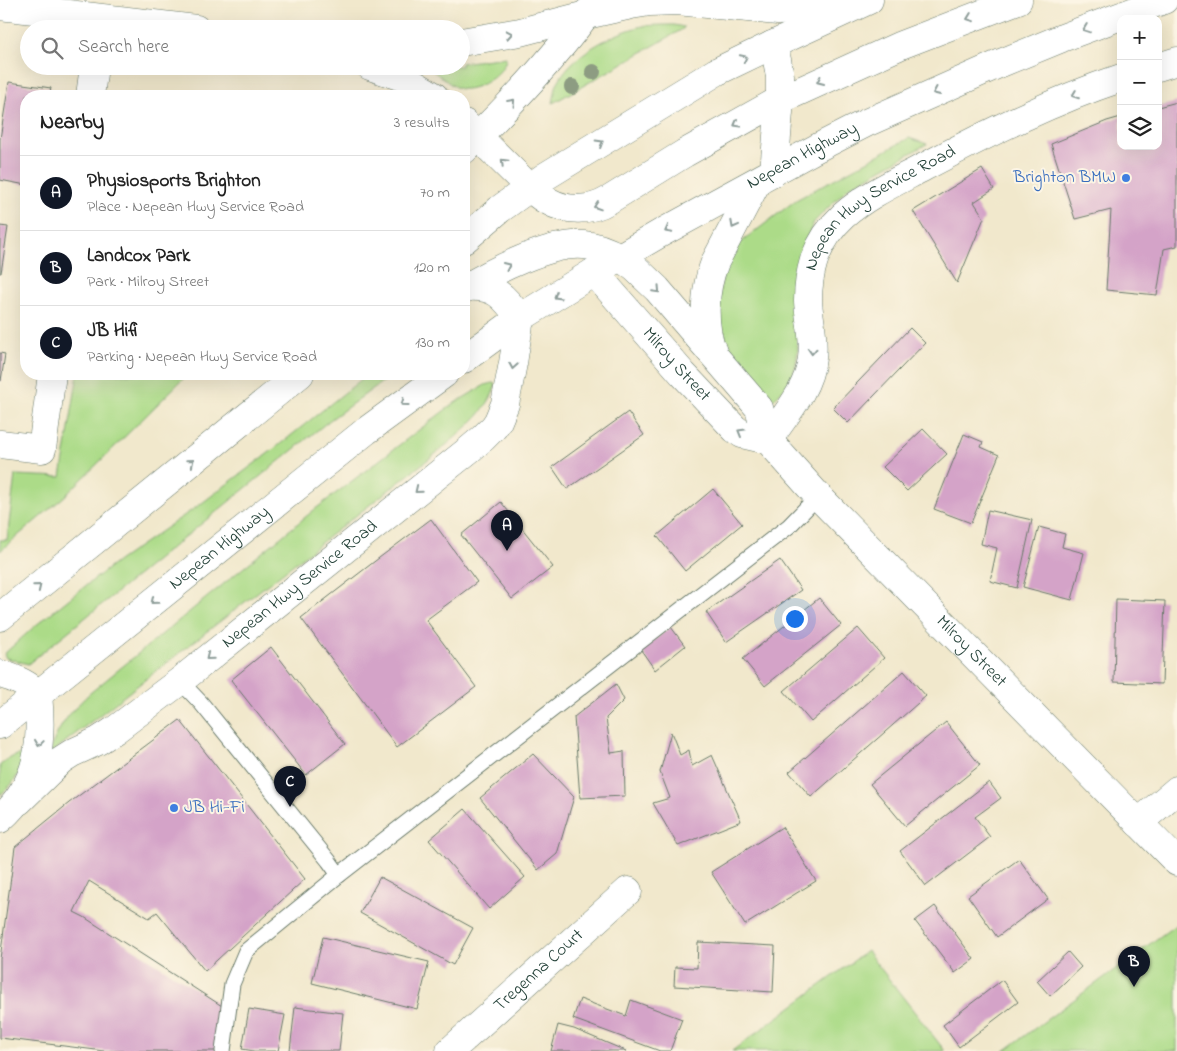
<!DOCTYPE html>
<meta charset="utf-8">
<style>
body{margin:0;font-family:"Indie Flower",sans-serif;background:#f2f2f2;color:#222}
.controls{position:absolute;right:15px;top:15px;display:grid;overflow:hidden;border-radius:10px;box-shadow:0 5px 20px #0002}
.controls button{width:45px;height:45px;display:grid;place-items:center;padding:0;border:0;border-bottom:1px solid #e0e0e0;background:#fff;color:#222;font:25px sans-serif}
.you{position:absolute;left:794px;top:618px;width:18px;height:18px;margin:-12px;border:4px solid #fff;border-radius:50%;background:#1a73e8;box-shadow:0 0 0 8px #1a73e833}
.badge{display:grid;place-items:center;width:32px;height:32px;border-radius:50%;background:#111827;color:#fff;font-size:16px;font-weight:700}
.pin{position:absolute;translate:-50% -41px;filter:drop-shadow(0 1px 2px #0008)}
.pin::after{content:'';position:absolute;top:26px;width:18px;height:15px;background:inherit;clip-path:polygon(0 0,100% 0,50% 100%)}
.list{margin:0;padding:0;list-style:none}
h2{display:flex;justify-content:space-between;align-items:center;height:65px;margin:0;padding:0 20px;font-size:21px}
h2 small{font-size:16px;font-weight:400;color:#767676}
.list li{display:grid;grid-template-columns:32px 1fr auto;gap:15px;align-items:center;box-sizing:border-box;height:75px;padding:0 20px;border-top:1px solid #e0e0e0}
.list b{display:block;font-size:19px;white-space:nowrap}
.list p{margin:0;font-size:16px;white-space:nowrap;color:#767676}
.list em{font-size:16px;font-style:normal;color:#767676}
.icon{flex:none;width:28px;height:28px;fill:none;stroke:currentColor;stroke-width:2;stroke-linecap:round;stroke-linejoin:round}
.map{position:relative;flex:none;width:1177px;height:1051px;overflow:hidden}
.search{position:absolute;background:#fff;box-shadow:0 5px 20px #0002;left:20px;top:20px;width:450px;height:55px;display:flex;align-items:center;gap:12px;box-sizing:border-box;padding:0 18px;border-radius:28px;color:#767676;font-size:19px}
.panel{position:absolute;background:#fff;box-shadow:0 5px 20px #0002;left:20px;top:90px;width:450px;height:290px;border-radius:20px}
.map>svg:first-child{display:block}
</style>
<div class="map">
<svg width="1177" height="1051" viewBox="0 0 1177 1051">
<rect width="100%" height="100%" fill="#fcf5e5"/>
<filter id="ink" filterUnits="userSpaceOnUse"><feTurbulence type="fractalNoise" baseFrequency=".02" numOctaves="2"/><feDisplacementMap in="SourceGraphic" scale="10" xChannelSelector="R" yChannelSelector="G"/><feConvolveMatrix kernelMatrix="1 2 1 2 8 2 1 2 1" color-interpolation-filters="sRGB"/></filter>
<filter id="wash" filterUnits="userSpaceOnUse"><feTurbulence type="fractalNoise" baseFrequency=".0096" numOctaves="4" result="noise"/><feDisplacementMap in="SourceGraphic" scale="20" xChannelSelector="R" yChannelSelector="G"/><feGaussianBlur stdDeviation="1.12" result="paint"/><feColorMatrix in="noise" values="0 0 0 0 0 0 0 0 0 0 0 0 0 0 0 0 0 1.4 0 .05"/><feComposite in="paint" operator="in"/></filter>
<g filter="url(#wash)">
<rect width="100%" height="100%" fill="#f1e8cc"/>
<g fill="#acdb88" stroke="#668c5e">
<path d="M674,25l10,2 -1,2 -130,74c1,-5 2,-11 3,-16 10,-30 58,-55 87,-61 10,-1 21,-1 31,-1z"/>
<path d="M506,57c0,17 -29,34 -45,32 -6,0 -23,-15 -30,-19v-4h30v-3z"/>
<path d="M909,138l18,6 -78,43 -35,35 -11,25 -7,21 -2,27 4,55 -2,13 -3,12 -9,14 -11,11 -44,-54 -6,-13 -4,-22 1,-22 4,-17 8,-15 8,-14 56,-43z"/>
<path d="M78,374h110l-123,122 -65,55v-11h7l8,-65 46,2z"/>
<path d="M368,374h25l-63,46 -302,244 -22,-6 -2,-4 31,-28 40,-32 43,-33 80,-55 76,-57z"/>
<path d="M493,383l3,1c-7,28 -36,49 -57,67l-388,302c-1,-6 2,-10 4,-15 8,-18 21,-32 35,-45l224,-183 139,-106 32,-19z"/>
<path d="M26,752c-6,19 -9,30 -26,43v-30l12,-8z"/>
<path d="M1177,924v127h-173z"/>
<path d="M867,951l78,100h-213z"/>
</g>
<g id="blocks">
<g fill="#d4a3c8">
<path d="M9,82l42,6 -2,8h-23v89l-26,-5v-41z"/>
<path d="M134,93l16,2v1h-17z"/>
<path d="M1177,102v144l-13,3 -7,46 -51,-5 5,-80 -36,9 -24,-75 56,-23 14,-4v29h37v-39z"/>
<path d="M982,169l12,20 -20,13 10,16 -27,65 -44,-72z"/>
<path d="M0,226l8,1 -7,46h-1z"/>
<path d="M910,328l15,15 -77,80 -15,-15z"/>
<path d="M0,353l5,1 -4,27h-1z"/>
<path d="M628,412l16,23 -77,54 -15,-22z"/>
<path d="M923,429l24,25 -40,37 -24,-24z"/>
<path d="M964,434l19,8 -2,5 18,8 -28,68 -37,-14z"/>
<path d="M713,489l29,35 -57,47 -28,-35z"/>
<path d="M501,502l52,65 -41,32 -51,-64z"/>
<path d="M988,510l44,10 -15,68 -27,-7 7,-33 -16,-4z"/>
<path d="M431,519l46,63 -51,38 50,67 -79,60 -96,-129 78,-60z"/>
<path d="M1039,527l26,7 -3,13 22,6 -12,47 -49,-13z"/>
<path d="M780,560l21,30 -75,52 -20,-30z"/>
<path d="M819,598l22,27 -76,61 -22,-27z"/>
<path d="M1116,599l49,2 -3,83 -48,-2z"/>
<path d="M671,627l14,19 -30,24 -14,-20z"/>
<path d="M858,628l26,30 -73,64 -27,-31z"/>
<path d="M271,647l74,97 -39,31 -75,-95z"/>
<path d="M904,671l22,25 -115,101 -22,-25z"/>
<path d="M616,684l8,16 -18,18 5,35 13,-2 1,45 -45,2 -6,-81z"/>
<path d="M180,720l125,159 -100,92 -48,-59 -8,6 -60,-37 -15,31 10,5 138,89 -6,45h-112l-104,-13v-79l15,-112 54,-44z"/>
<path d="M946,722l34,43 -75,61 -35,-42z"/>
<path d="M671,732l9,23 9,-5 3,16 20,-11 29,66 -63,25 -25,-43 17,-5 -10,-26z"/>
<path d="M533,754l41,43 -17,57 -19,16 -58,-72z"/>
<path d="M989,782l12,16 -26,19 15,20 -64,49 -26,-35z"/>
<path d="M465,809l60,68 -36,32 -60,-69z"/>
<path d="M782,827l34,54 -71,44 -34,-53z"/>
<path d="M1019,859l29,40 -51,38 -29,-41z"/>
<path d="M380,877l93,51 -20,37 -93,-52z"/>
<path d="M935,906l39,53 -19,14 -40,-52z"/>
<path d="M323,937l106,25 -12,47 -105,-26z"/>
<path d="M698,942l77,4 -2,46 -99,-6 1,-19 22,1z"/>
<path d="M1068,952l13,15 -31,29 -13,-15z"/>
<path d="M1002,980l16,22 -59,45 -16,-22z"/>
<path d="M580,999l46,17 5,-16 51,19 -12,32h-10l-87,-32z"/>
<path d="M295,1007l48,6 -4,38h-49z"/>
<path d="M249,1009l36,6 -7,36h-24l-12,-2z"/>
<path d="M558,1025l16,4 52,22h-75z"/>
</g>
</g>
</g>
<g filter="url(#ink)">
<use href="#blocks" fill-opacity="0" stroke="#687969" stroke-width="1"/>
<g fill="none" stroke-linecap="round" stroke-linejoin="round">
<defs>
<g id="lane">
<path d="M180,681l21,22 128,158 10,14"/>
<path d="M223,1051l9,-67 14,-33 93,-76 450,-349 29,-30"/>
</g>
<g id="street">
<path d="M1158,67l19,-6"/>
<path d="M90,96l4,-30"/>
<path id="s1" d="M768,440c17,-25 41,-51 44,-82 3,-20 -3,-38 -4,-57 0,-14 2,-28 6,-41 6,-16 16,-32 29,-44 24,-21 53,-34 81,-49 64,-34 128,-66 197,-89"/>
<path d="M0,444l42,5 10,-75"/>
<path id="s2" d="M19,801l42,-41 11,-7 26,-12 17,-11 65,-49 290,-232 13,-11 11,-11 4,-6 7,-17 8,-41 7,-45"/>
<path d="M1138,823l39,-33"/>
<path id="s3" d="M450,1051l178,-160"/>
</g>
<g id="secondary">
<path d="M0,6l196,23"/>
<path d="M461,42l59,-10 66,-17 45,-10 19,-3 27,-1 101,10 33,-1 41,-4"/>
<path d="M370,66l32,11 32,19"/>
<path d="M464,123l65,64"/>
<path d="M464,150c44,-43 87,-88 124,-138"/>
<path id="s4" d="M621,258l14,10 22,21 102,119 9,32 50,56 359,366"/>
<path id="s5" d="M594,272l89,102 52,55 7,5 26,6"/>
<path d="M713,352c-11,-27 -9,-63 2,-90l42,-80"/>
<path d="M0,819c39,-34 43,-76 38,-125"/>
</g>
<g id="highway">
<path d="M772,45l5,15 3,16v24l-6,72"/>
<path d="M529,187c6,5 12,11 19,14 19,11 43,10 61,-1l76,-47 95,-53 121,-55 117,-45"/>
<path d="M464,240l36,-31 46,-33 170,-104 56,-27 97,-45"/>
<path d="M467,287c29,-2 37,10 53,31"/>
<path d="M464,289c29,-18 86,-47 120,-44 13,1 25,6 37,13"/>
<path id="s6" d="M464,359l56,-41 74,-46 67,-39 156,-85 49,-25 135,-60 61,-25 102,-38"/>
<path d="M0,617l300,-243"/>
<path d="M0,674c15,4 27,9 38,20"/>
<path id="s7" d="M0,725l366,-294 78,-57"/>
</g>
</defs>
<use href="#lane" stroke="#687969" stroke-width="17"/>
<use href="#street" stroke="#687969" stroke-width="29"/>
<use href="#secondary" stroke="#687969" stroke-width="29"/>
<use href="#highway" stroke="#687969" stroke-width="29"/>
<use href="#lane" stroke="#fff" stroke-width="15"/>
<use href="#street" stroke="#fff" stroke-width="28"/>
<use href="#secondary" stroke="#fff" stroke-width="28"/>
<use href="#highway" stroke="#fff" stroke-width="28"/>
</g>
<g fill="#8d9c82">
<circle cx="593" cy="72" r="8"/>
<circle cx="572" cy="87" r="8"/>
</g>
<defs><path id="oneway-chevron" d="M-2-3.5L2.5 0L-2 3.5" fill="none" stroke-width="1.6" stroke-linecap="round" stroke-linejoin="round" transform="scale(1.25)"/></defs>
<g stroke="#8f9e9a">
<use href="#oneway-chevron" transform="translate(970 18) rotate(159)"/>
<use href="#oneway-chevron" transform="translate(1086 29) rotate(159)"/>
<use href="#oneway-chevron" transform="translate(509 34) rotate(-10)"/>
<use href="#oneway-chevron" transform="translate(744 58) rotate(-26)"/>
<use href="#oneway-chevron" transform="translate(820 81) rotate(155)"/>
<use href="#oneway-chevron" transform="translate(936 92) rotate(156)"/>
<use href="#oneway-chevron" transform="translate(1075 95) rotate(159)"/>
<use href="#oneway-chevron" transform="translate(512 102) rotate(-48)"/>
<use href="#oneway-chevron" transform="translate(737 124) rotate(151)"/>
<use href="#oneway-chevron" transform="translate(600 143) rotate(-31)"/>
<use href="#oneway-chevron" transform="translate(504 162) rotate(-135)"/>
<use href="#oneway-chevron" transform="translate(597 206) rotate(161)"/>
<use href="#oneway-chevron" transform="translate(734 225) rotate(118)"/>
<use href="#oneway-chevron" transform="translate(668 230) rotate(152)"/>
<use href="#oneway-chevron" transform="translate(507 266) rotate(-24)"/>
<use href="#oneway-chevron" transform="translate(657 290) rotate(47)"/>
<use href="#oneway-chevron" transform="translate(557 296) rotate(149)"/>
<use href="#oneway-chevron" transform="translate(812 351) rotate(93)"/>
<use href="#oneway-chevron" transform="translate(513 366) rotate(100)"/>
<use href="#oneway-chevron" transform="translate(404 403) rotate(144)"/>
<use href="#oneway-chevron" transform="translate(741 432) rotate(-150)"/>
<use href="#oneway-chevron" transform="translate(191 462) rotate(-39)"/>
<use href="#oneway-chevron" transform="translate(418 490) rotate(141)"/>
<use href="#oneway-chevron" transform="translate(38 587) rotate(-39)"/>
<use href="#oneway-chevron" transform="translate(154 601) rotate(141)"/>
<use href="#oneway-chevron" transform="translate(209 657) rotate(141)"/>
<use href="#oneway-chevron" transform="translate(39 743) rotate(98)"/>
</g>
</g>
<g fill="#3f7fe0" stroke="#fcf5e5" stroke-width="2">
<circle cx="1126" cy="178" r="5"/>
<circle cx="174" cy="808" r="5"/>
</g>
<g text-anchor="middle" dominant-baseline="central" stroke-width="4" stroke-linejoin="round" paint-order="stroke">
<g font-size="18" fill="#1f3d34" stroke="#fcf5e5">
<text stroke="none"><textPath href="#s6" startOffset="395">Nepean Highway</textPath></text>
<text stroke="none"><textPath href="#s1" startOffset="279">Nepean Hwy Service Road</textPath></text>
<text stroke="none"><textPath href="#s5" startOffset="124">Milroy Street</textPath></text>
<text stroke="none"><textPath href="#s7" startOffset="282">Nepean Highway</textPath></text>
<text stroke="none"><textPath href="#s2" startOffset="356">Nepean Hwy Service Road</textPath></text>
<text stroke="none"><textPath href="#s4" startOffset="531">Milroy Street</textPath></text>
<text stroke="none"><textPath href="#s3" startOffset="120">Tregenna Court</textPath></text>
</g>
<g font-size="18" fill="#366cbe" stroke="#fcf5e5" text-anchor="end">
<text x="1116" y="178">Brighton BMW</text>
<text x="184" y="808" text-anchor="start">JB Hi-Fi</text>
</g>
</g>
</svg>
<div class="controls">
<button>+</button>
<button>−</button>
<button><svg class="icon" aria-label="layers" viewBox="0 0 24 24"><path d="M12 4l9 5-9 5-9-5zM3 14l9 5 9-5"/></svg></button>
</div>
<div class="you"></div>
<div class="pin badge" style="left:507px;top:551px">A</div>
<div class="pin badge" style="left:1134px;top:987px">B</div>
<div class="pin badge" style="left:290px;top:807px">C</div>
<div class="search"><svg class="icon" aria-label="search" viewBox="0 0 24 24"><circle cx="10" cy="10" r="6"/><path d="M15 15l6 6"/></svg>Search here</div>
<section class="panel">
<h2>Nearby<small>3 results</small></h2>
<ul class="list">
<li><span class="badge">A</span><div><b>Physiosports Brighton</b><p>Place · Nepean Hwy Service Road</p></div><em>70 m</em></li>
<li><span class="badge">B</span><div><b>Landcox Park</b><p>Park · Milroy Street</p></div><em>120 m</em></li>
<li><span class="badge">C</span><div><b>JB Hifi</b><p>Parking · Nepean Hwy Service Road</p></div><em>130 m</em></li>
</ul>
</section>
</div>
